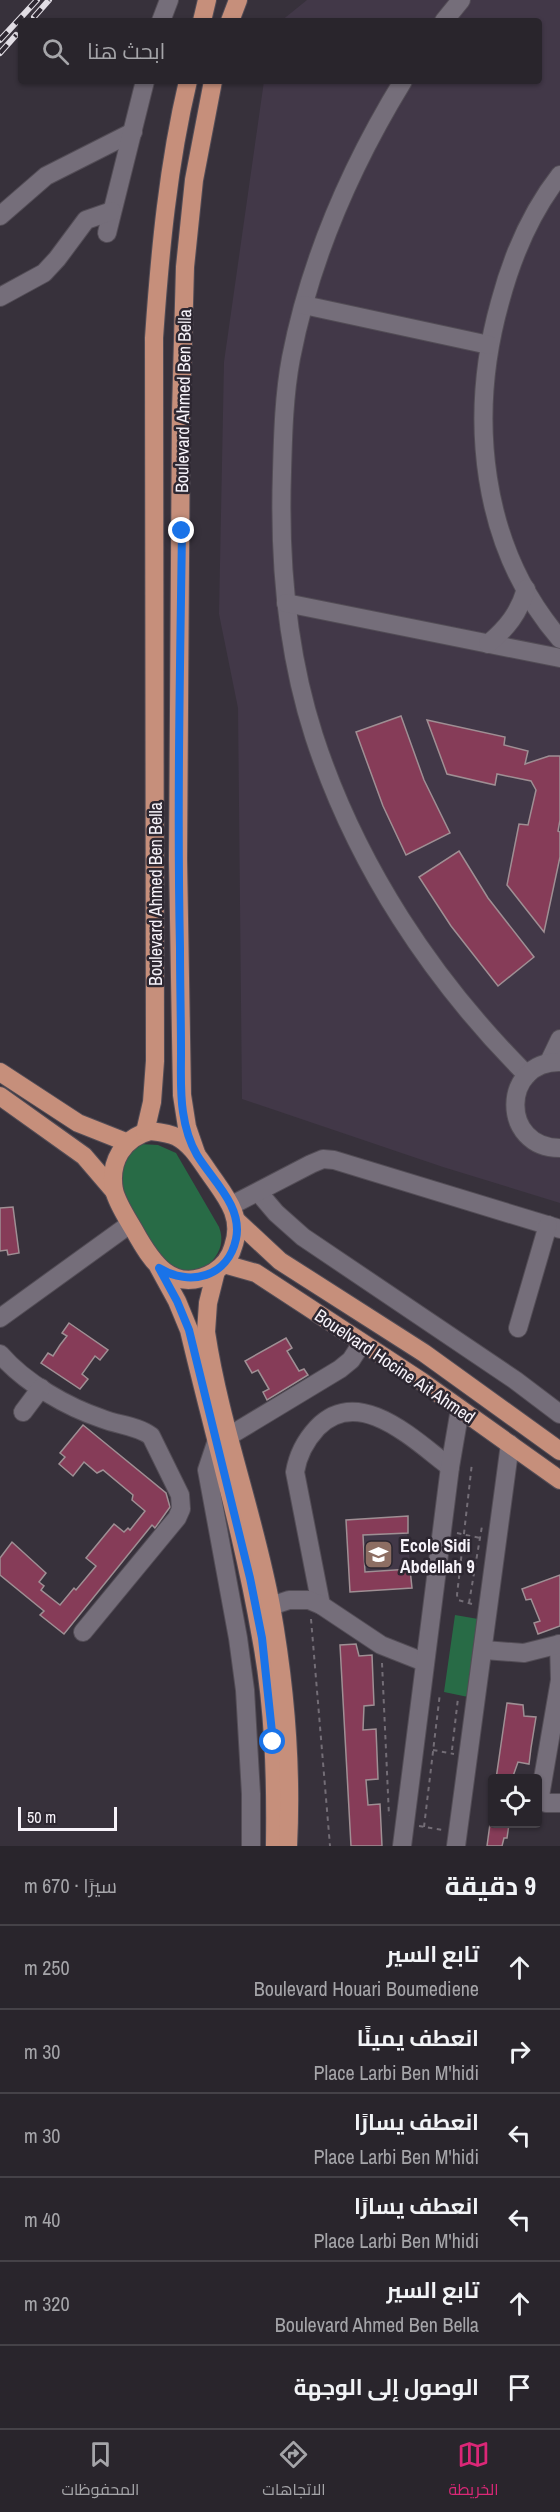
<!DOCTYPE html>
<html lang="ar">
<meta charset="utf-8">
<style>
body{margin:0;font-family:"Archivo Narrow",Cairo,sans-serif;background:#312d34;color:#f1f3f6;direction:rtl}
.controls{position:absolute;right:18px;bottom:18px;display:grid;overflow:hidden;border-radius:6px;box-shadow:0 2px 4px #0004}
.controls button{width:54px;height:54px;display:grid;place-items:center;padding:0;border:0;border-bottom:2px solid #454248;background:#29252c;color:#f1f3f6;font:30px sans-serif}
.scale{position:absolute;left:18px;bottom:15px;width:99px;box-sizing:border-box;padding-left:6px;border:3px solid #f7f3fa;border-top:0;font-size:16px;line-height:21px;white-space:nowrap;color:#f7f3fa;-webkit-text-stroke:4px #2d2731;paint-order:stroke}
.stop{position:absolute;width:18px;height:18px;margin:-14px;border:4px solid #1a73e8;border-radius:50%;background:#fff}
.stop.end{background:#1a73e8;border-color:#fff;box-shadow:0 2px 6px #0008}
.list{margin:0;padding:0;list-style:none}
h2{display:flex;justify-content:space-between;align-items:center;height:78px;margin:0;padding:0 24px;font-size:26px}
h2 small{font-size:20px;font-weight:400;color:#a5a5a9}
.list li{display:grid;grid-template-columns:39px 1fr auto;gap:18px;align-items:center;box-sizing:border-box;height:84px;padding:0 24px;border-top:2px solid #454248}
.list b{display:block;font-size:22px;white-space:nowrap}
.list p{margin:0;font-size:20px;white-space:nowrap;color:#a5a5a9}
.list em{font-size:20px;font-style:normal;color:#a5a5a9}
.icon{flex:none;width:33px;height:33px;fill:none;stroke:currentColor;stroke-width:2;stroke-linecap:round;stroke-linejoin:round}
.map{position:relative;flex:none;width:560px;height:1846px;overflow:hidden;direction:ltr}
.search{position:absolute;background:#29252c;box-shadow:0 2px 4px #0004;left:18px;right:18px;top:18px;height:66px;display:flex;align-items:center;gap:15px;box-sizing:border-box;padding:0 21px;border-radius:6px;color:#a5a5a9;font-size:22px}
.sheet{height:582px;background:#29252c}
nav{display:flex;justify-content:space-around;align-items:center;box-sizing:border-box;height:84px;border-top:2px solid #454248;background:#29252c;font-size:16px;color:#a5a5a9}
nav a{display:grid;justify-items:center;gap:3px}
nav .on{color:#db2777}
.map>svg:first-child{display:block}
</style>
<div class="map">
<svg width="560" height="1846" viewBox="0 0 560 1846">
<rect width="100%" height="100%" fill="#37313b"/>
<g fill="#423848">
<path d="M307,0h253v1203l-117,-36 -201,-68 -4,-391 -19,-94 5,-252 40,-281h275v-60h-258z"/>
<path d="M408,1516l-1,16 5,56 -62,4 -4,-72z"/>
</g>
<g fill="#286b46">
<path d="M140,1144l18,1 18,8 43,74c5,13 2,24 -7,34 -5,5 -10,8 -17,9 -9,2 -23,-1 -31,-8 -19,-18 -34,-53 -47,-76l8,-30z"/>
<path d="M455,1615l29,5 -11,78 -29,-6z"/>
</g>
<g fill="#863c58" stroke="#9f8f94" stroke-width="1.5">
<path d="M401,716l23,64 26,53 -44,22 -23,-49 -27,-74z"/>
<path d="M427,720l78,17 -1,8 24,6 -3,13 24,-8h11v64l-2,11 2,1v25l-16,75 -37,-47 12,-61 9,1 8,-35 -5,-9 -34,-7 -2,11 -48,-11z"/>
<path d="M459,851l29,47 46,59 -36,29 -47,-60 -32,-49z"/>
<path d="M13,1207l6,46 -11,2 -1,-5 -7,1v-43z"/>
<path d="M69,1323l39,27 -8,10 -5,-4 -13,18 6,5 -8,10 -39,-26 7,-10 5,3 7,-11 7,-9 -5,-3z"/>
<path d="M286,1338l6,10 -5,3 12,20 5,-2 4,6 -41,25 -4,-8 6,-3 -11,-19 -6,3 -7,-12z"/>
<path d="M83,1425l83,68 4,14 -15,21 -3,-3 -88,109 -24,-19 4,-4 -44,-36v-17l12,-16 34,31 -7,9 5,4 -3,4 19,15 14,-17 2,2 20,-24 -10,-8 28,-34 10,8 4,-4 2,2 15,-19 -13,-11 1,-5 -30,-25 -6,3 -13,-11 -11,14 -14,-12 6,-7 -5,-4z"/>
<path d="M408,1516v17l-45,2 2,37 45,-3 2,19 -62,4 -4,-72z"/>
<path d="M560,1575v51l-22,8 -4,-11 6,-2 -9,-22 -5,1 -4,-11z"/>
<path d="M356,1644l3,12 13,-1 2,50 -10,1 -1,24 13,-1 2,50 -12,1 2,25 12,-1 2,42h-31l-11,-201z"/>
<path d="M507,1703l16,2 1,11 12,1 -5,31 -2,16 -11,-2 -6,17h-16z"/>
<path d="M490,1824h19l-2,14h-3l-2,8h-15z"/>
</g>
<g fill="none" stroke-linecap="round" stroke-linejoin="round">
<defs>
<g id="minor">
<path d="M161,21l8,-21"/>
<path d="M444,21l17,-21"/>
<path d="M403,81c-52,85 -93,179 -112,277 -7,37 -8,76 -9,114 -3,88 5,180 32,264 42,129 118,244 213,339"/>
<path d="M560,175c-29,37 -48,82 -60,127 -32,114 -20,244 60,337"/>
<path d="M0,216l46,-40 87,-44"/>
<path d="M107,233l38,-152"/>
<path d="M0,297l44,-24 13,-14 29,-39 26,-9"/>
<path d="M304,305l185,40"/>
<path d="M286,603l274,55"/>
<path d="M488,644c19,-16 31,-31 38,-55"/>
<path d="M549,1062l11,-23"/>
<path d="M560,1062c-59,-1 -60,86 0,86"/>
<path d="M259,1193l17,20 27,24 212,143 45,34"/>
<path d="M232,1205l79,-41 12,-5 11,1 226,69"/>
<path d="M0,1318l130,-94"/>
<path d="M518,1328l30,-103"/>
<path d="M0,1354c25,29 67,53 103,65 15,6 35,7 48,17l29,59 1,14 -4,9 -94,114"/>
<path d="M23,1412l18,-24"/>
<path d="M229,1436l111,-67 11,-9 11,-17"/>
<path d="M216,1443l-9,27 31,168 7,52 6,104v52"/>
<path d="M321,1605l-26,-133c3,-18 10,-31 22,-44 42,-44 98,13 133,39"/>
<path d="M271,1606l18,-6h20l12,5 60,40 43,17"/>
<path d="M559,1644l1,36 -20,116 6,7h14"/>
<path d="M484,1650l40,3 36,-9"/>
<path d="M402,1846l48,-379 10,-58"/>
<path d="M456,1846l54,-402"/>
</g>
<g id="major">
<path d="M202,21l5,-21"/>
<path d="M230,21l8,-21"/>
<path d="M0,1072l78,51 48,19"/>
<path d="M0,1096l84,60 30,35"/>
<path d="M150,1131c9,1 19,2 27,6 15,8 23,23 33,37 16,23 34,43 23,73 -3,11 -10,19 -19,25 -41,24 -63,-11 -80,-42 -7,-12 -17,-27 -20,-40 -5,-28 9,-52 36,-59z"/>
<path d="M145,1132l7,-30 3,-41 -1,-723c6,-87 14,-173 34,-257"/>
<path d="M196,1153l-9,-26 -5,-32 -4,-236 3,-446 4,-146 9,-87 19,-99"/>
<path d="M237,1221l43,40 144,92 136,98"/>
<path d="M224,1264l32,9 165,108 139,99"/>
<path d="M159,1268l18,33 12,29c24,102 54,203 72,307 13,69 15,139 14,209"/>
<path d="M216,1271l-8,32 -2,29c14,93 48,182 65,274 14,78 21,161 17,240"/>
</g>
</defs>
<use href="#minor" stroke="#534d56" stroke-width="20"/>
<use href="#major" stroke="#534d56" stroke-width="20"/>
<g stroke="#736d76" stroke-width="2" stroke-dasharray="4.5 4.5" stroke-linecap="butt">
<path d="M457,1533l23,5"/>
<path d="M469,1603l13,-77"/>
<path d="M472,1604l-14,-4 -1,-5 15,-132"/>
<path d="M311,1619l19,227"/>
<path d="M382,1663l7,153"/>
<path d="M433,1750l21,4"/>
<path d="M452,1750l6,-52"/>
<path d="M419,1826l24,4"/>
<path d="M424,1827l16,-134"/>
</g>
<use href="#minor" stroke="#756e7a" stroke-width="18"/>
<use href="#major" stroke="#c68f7b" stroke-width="18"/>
<defs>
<g id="rail">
<path d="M34,17l15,-17"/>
<path d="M0,40l37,-40"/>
<path d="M0,53l16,-18"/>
</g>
</defs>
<use href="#rail" stroke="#e1dde4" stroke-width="6"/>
<use href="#rail" stroke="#2d2731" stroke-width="4" stroke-dasharray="11" stroke-linecap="butt"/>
</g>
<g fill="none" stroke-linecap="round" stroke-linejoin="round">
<path stroke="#1a73e8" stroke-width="8" d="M182,531c-2,139 -5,278 -2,417 0,35 1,70 1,105 0,19 -1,40 2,59 2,14 7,31 14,43 15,25 46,51 39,84 -8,38 -46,48 -77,29l18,33 12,29 61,248 12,60 11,104"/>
</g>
<defs>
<symbol id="school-square" viewBox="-11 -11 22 22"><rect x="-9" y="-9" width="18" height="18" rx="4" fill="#8d6e63" stroke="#2d2731"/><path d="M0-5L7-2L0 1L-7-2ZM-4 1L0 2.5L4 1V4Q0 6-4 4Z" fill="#fff"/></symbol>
</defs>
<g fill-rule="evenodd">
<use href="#school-square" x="362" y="1538" width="33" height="33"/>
</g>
<g text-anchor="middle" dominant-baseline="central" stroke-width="5" stroke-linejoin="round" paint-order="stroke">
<g font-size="18" fill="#f7f3fa" stroke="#2d2731">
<text transform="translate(183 401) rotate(-89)">Boulevard Ahmed Ben Bella</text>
<text transform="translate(155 894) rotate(-90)">Boulevard Ahmed Ben Bella</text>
<text transform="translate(395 1366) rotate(34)">Bouelvard Hocine Ait Ahmed</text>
</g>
<g font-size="18" font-weight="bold" fill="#f7f3fa" stroke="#2d2731" text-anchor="start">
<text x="400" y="1545">Ecole Sidi<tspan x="400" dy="21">Abdellah 9</tspan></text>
</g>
</g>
</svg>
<div class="controls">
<button><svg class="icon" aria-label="locate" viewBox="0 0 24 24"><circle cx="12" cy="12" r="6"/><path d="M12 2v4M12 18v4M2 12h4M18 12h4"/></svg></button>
</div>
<div class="scale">50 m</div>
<div class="stop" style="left:273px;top:1742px"></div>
<div class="stop end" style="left:182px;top:531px"></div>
<div class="search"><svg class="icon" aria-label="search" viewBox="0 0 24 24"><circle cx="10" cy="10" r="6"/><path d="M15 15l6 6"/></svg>ابحث هنا</div>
</div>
<section class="sheet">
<h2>9 دقيقة<small>سيرًا · 670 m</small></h2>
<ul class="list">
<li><svg class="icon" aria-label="ahead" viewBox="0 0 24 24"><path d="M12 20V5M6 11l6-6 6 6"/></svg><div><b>تابع السير</b><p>Boulevard Houari Boumediene</p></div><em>250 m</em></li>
<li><svg class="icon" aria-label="right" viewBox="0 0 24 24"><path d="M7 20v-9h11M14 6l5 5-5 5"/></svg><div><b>انعطف يمينًا</b><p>Place Larbi Ben M'hidi</p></div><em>30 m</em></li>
<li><svg class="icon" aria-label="left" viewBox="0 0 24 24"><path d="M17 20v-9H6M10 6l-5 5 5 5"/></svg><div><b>انعطف يسارًا</b><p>Place Larbi Ben M'hidi</p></div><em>30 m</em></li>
<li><svg class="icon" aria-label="left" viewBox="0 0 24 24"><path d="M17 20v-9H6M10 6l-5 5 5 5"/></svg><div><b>انعطف يسارًا</b><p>Place Larbi Ben M'hidi</p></div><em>40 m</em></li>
<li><svg class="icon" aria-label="ahead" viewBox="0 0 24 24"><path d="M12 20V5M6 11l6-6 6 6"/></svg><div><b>تابع السير</b><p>Boulevard Ahmed Ben Bella</p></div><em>320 m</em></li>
<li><svg class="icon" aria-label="arrive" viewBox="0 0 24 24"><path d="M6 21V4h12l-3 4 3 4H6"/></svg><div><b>الوصول إلى الوجهة</b></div></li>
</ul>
</section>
<nav>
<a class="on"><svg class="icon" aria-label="map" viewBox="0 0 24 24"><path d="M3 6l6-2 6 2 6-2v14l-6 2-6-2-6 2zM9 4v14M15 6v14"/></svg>الخريطة</a>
<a><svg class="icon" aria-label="directions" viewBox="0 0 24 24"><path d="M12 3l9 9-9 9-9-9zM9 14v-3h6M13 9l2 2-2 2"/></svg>الاتجاهات</a>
<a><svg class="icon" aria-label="saved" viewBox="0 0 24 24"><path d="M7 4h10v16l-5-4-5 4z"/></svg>المحفوظات</a>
</nav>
